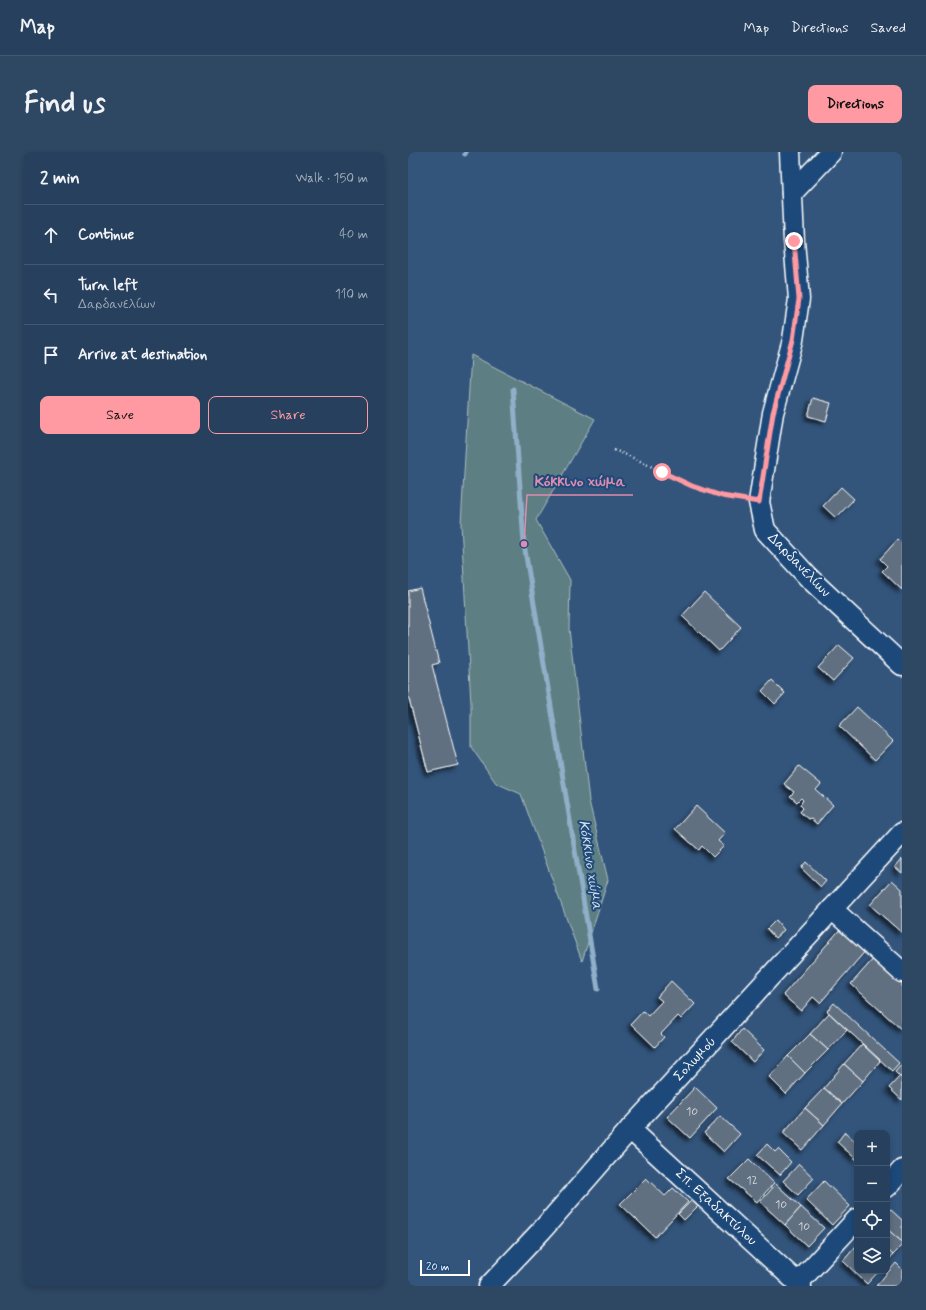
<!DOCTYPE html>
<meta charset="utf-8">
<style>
body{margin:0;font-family:Mynerve,sans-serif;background:#2e4763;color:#f1f3f6}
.controls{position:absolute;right:12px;bottom:12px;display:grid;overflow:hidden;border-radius:8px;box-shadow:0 2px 6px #0003}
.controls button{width:36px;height:36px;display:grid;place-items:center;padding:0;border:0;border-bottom:1px solid #425972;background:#26405d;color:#f1f3f6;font:20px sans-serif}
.scale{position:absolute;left:12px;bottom:10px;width:50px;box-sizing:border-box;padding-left:4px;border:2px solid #fff;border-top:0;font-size:11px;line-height:14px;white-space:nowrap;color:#fff;-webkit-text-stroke:3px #1f4a7a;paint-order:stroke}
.stop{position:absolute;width:12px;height:12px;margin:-9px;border:3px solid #ff9aa2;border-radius:50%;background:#fff}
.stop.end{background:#ff9aa2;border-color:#fff;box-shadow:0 1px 4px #0008}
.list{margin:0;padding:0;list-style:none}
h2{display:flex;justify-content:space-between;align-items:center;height:52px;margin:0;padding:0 16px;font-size:17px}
h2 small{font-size:13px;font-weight:400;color:#a4afbc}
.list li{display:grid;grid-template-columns:26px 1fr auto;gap:12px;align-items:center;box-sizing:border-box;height:60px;padding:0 16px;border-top:1px solid #425972}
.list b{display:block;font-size:15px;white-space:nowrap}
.list p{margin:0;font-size:13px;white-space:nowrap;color:#a4afbc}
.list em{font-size:13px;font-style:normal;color:#a4afbc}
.actions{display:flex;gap:8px;padding:12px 16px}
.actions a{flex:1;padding:9px 0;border:1px solid #ff9aa2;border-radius:8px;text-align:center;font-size:14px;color:#ff9aa2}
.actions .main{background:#ff9aa2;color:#111}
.icon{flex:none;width:22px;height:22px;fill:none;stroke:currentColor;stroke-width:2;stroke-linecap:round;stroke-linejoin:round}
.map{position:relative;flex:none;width:494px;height:1134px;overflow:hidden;border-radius:8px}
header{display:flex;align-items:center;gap:24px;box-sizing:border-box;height:56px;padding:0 20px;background:#26405d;border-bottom:1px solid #425972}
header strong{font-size:19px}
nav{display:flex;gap:22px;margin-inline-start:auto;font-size:14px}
.intro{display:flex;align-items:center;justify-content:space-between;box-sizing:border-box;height:96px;padding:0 24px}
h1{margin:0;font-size:28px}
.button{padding:10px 18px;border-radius:8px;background:#ff9aa2;color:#111;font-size:14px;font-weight:700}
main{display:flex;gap:24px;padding:0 24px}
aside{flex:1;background:#26405d;border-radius:8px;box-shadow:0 2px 6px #0003}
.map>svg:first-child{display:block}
</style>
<header>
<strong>Map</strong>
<nav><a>Map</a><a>Directions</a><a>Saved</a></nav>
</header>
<div class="intro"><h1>Find us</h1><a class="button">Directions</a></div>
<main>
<aside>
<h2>2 min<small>Walk · 150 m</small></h2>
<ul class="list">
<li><svg class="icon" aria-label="ahead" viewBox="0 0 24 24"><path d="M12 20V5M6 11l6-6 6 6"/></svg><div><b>Continue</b></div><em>40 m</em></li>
<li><svg class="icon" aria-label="left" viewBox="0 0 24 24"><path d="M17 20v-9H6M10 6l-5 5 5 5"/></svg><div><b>Turn left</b><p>Δαρδανελίων</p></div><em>110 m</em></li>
<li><svg class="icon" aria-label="arrive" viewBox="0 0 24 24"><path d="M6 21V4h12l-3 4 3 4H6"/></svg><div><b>Arrive at destination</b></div></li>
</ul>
<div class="actions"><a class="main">Save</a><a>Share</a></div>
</aside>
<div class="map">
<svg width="494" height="1134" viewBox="0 0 494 1134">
<defs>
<filter id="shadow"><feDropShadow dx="-3.5" dy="3.5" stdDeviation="2" flood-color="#0009"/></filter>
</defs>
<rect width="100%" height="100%" fill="#33557c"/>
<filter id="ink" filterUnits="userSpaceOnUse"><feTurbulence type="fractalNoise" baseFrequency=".025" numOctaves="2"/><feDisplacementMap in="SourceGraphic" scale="8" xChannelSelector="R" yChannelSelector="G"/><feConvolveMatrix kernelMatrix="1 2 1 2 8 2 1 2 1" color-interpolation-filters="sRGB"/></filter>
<g filter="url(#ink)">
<path fill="#5d7e82" stroke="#aebec0" d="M63,203l124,64 -59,101 34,60 -1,49 20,172 19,79 -26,81 -61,-167 -25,-11 -25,-36v-43l-10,-180z"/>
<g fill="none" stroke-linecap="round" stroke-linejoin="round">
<g stroke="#90afc8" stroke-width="5">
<path d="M57,2l1,-2"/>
<path d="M105,237l11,155 74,445"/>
</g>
</g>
<g fill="#617081" stroke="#fff" filter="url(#shadow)">
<path d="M405,246l18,5 -5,18 -18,-5z"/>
<path d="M433,335l13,12 -18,19 -13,-12z"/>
<path d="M490,387l4,4v47l-20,-19 5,-5 -7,-7z"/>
<path d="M12,436l19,75 -7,2 26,100 -30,7 -20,-77v-104z"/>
<path d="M296,440l37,35 -22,24 -37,-35z"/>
<path d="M431,493l15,13 -21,23 -15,-13z"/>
<path d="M364,528l13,13 -10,11 -13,-13z"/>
<path d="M449,555l36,34 -18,19 -36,-34z"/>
<path d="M391,614l22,18 -5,6 17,15 -16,19 -7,-6 -2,1 -8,-7 3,-4 -3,-3 3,-5 -2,-2 -4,4 -7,-6 4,-4 -10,-8z"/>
<path d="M288,654l29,27 -7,8 6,5 -11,11 -11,-11 -3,4 -24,-21z"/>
<path d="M494,707v14l-7,-6z"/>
<path d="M398,710l20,19 -5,6 -20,-19z"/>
<path d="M484,728l10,9v44l-32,-28z"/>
<path d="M368,768l8,10 -9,8 -8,-9z"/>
<path d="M435,774l25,22 -48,55 -7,-6 -12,14 -18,-16z"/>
<path d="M467,805l27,23v50l-51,-46z"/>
<path d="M263,829l24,23 -14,15 -3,-3 -17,18 3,3 -9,10 -24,-23 12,-13 5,5 14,-15 -5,-4z"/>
<path d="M426,851l65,60 -7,8 -65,-60z"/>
<path d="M421,861l18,17 -19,20 -18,-16z"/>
<path d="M334,877l22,21 -11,12 -21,-20z"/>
<path d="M402,882l18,16 -23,23 -17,-17z"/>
<path d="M454,892l18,17 -17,20 -19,-17z"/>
<path d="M380,904l17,17 -19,21 -17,-17z"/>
<path d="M436,912l19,17 -21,23 -18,-16z"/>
<path d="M494,912v15l-7,-7z"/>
<path d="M492,924l2,3v21l-13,-12z"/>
<path d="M287,935l22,21 -27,30 -23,-21z"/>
<path d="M416,936l18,16 -18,21 -19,-17z"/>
<path d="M397,956l19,17 -22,25 -19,-17z"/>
<path d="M312,964l20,18 -16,18 -20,-19z"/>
<path d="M437,980l12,11v17l-20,-18z"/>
<path d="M359,992l8,8 3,-3 13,13 -11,13 -23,-20z"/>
<path d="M341,1007l25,24 -17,19 -28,-23z"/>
<path d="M391,1012l15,14 -16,17 -15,-14z"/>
<path d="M238,1026l19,18 8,-8 15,14 -33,35 -35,-33z"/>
<path d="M416,1029l26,25 -18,19 -26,-25z"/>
<path d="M368,1032l25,23 -16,18 -25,-23z"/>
<path d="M285,1047l6,6 -15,15 -6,-6z"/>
<path d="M393,1055l23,21 -17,18 -22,-21z"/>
<path d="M482,1057l12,11v22l-15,-13v-16z"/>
<path d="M479,1077l15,13v4l-9,9 -6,-6z"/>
<path d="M448,1094l1,25h22l-12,13 -24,-23z"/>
<path d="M479,1097l6,6 -6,7z"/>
<path d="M488,1111l6,6v17h-26z"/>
</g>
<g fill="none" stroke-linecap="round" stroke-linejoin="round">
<defs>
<g id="minor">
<path d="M382,0l4,89 5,58 -6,41 -20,73 -14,89 6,28 44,48 93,87"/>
<path d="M384,41l39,-41"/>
<path d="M424,757l70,63"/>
<path d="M222,977l171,157"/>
<path d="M479,1035l15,-17"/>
<path d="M390,1131l59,-64"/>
<path d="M81,1134l53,-56 88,-101 272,-296"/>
</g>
</defs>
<use href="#minor" stroke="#fff" stroke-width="23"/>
<path stroke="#fff" stroke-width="2.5" stroke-dasharray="1 3" stroke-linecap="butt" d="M206,298c27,10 51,24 77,36 16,7 34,10 51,13"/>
<use href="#minor" stroke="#1f4a7a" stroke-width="20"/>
</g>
</g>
<g fill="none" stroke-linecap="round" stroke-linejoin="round" filter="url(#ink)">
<path stroke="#ff9aa2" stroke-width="5" d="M254,320l30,14 30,10 37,6 14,-89 20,-73 6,-41 -5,-58"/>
</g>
<g text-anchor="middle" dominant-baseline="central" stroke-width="4" stroke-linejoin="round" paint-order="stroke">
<g font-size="12" fill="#d8dbe0">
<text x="284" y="960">10</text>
<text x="344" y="1029">12</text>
<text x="373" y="1053">10</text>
<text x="396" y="1075">10</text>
</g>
<g font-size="14" fill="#fff" stroke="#1f4a7a">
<text transform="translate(391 413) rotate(46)">Δαρδανελίων</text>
<text transform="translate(287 907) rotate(-47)">Σολωμού</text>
<text transform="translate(308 1055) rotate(43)">Σπ. Εξαδακτύλου</text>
</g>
<g font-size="15" font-style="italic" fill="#d1dee8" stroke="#1f4a7a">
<text transform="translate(182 713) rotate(81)">Κόκκινο χώμα</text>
</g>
</g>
<path fill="none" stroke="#e08cad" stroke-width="1.5" d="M116 392L119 343H225"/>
<circle fill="#e08cad" stroke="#1f4a7a" stroke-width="1.5" cx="116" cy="392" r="4"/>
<g font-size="15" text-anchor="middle" font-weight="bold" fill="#e08cad" stroke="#1f4a7a" stroke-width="4" stroke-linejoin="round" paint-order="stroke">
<text x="172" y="334">Κόκκινο χώμα</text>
</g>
</svg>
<div class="controls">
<button>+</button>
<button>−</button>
<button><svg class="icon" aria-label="locate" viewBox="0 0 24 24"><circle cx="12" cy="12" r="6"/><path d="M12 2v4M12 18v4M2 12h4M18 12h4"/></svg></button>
<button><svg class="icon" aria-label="layers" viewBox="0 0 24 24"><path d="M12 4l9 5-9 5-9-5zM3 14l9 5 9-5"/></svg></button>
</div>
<div class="scale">20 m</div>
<div class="stop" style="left:254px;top:320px"></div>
<div class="stop end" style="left:386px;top:89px"></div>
</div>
</main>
